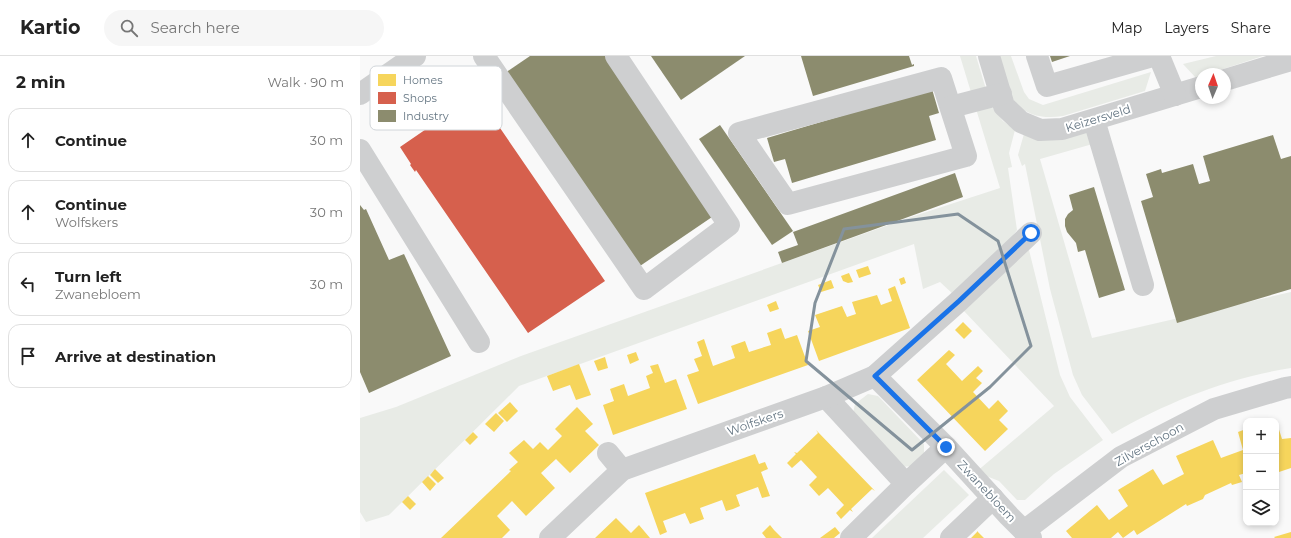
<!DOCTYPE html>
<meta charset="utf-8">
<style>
body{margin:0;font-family:Montserrat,sans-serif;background:#f6f6f6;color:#222}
.controls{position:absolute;right:12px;bottom:12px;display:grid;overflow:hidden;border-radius:8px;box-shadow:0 2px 6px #0003}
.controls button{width:36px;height:36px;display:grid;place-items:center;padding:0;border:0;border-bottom:1px solid #e0e0e0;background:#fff;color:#222;font:20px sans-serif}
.compass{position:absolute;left:835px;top:12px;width:36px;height:36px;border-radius:50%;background:#fff;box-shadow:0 2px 6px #0003;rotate:2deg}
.stop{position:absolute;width:12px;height:12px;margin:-9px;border:3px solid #1a73e8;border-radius:50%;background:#fff}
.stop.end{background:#1a73e8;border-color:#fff;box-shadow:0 1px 4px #0008}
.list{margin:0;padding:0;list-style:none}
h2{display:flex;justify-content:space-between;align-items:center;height:52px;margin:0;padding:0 16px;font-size:17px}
h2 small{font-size:13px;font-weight:400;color:#767676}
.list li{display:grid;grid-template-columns:26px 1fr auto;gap:12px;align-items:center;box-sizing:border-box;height:64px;margin:0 8px 8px;padding:0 8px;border:1px solid #e0e0e0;border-radius:12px}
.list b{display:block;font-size:15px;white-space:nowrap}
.list p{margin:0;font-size:13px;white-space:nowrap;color:#767676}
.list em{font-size:13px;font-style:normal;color:#767676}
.icon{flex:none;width:22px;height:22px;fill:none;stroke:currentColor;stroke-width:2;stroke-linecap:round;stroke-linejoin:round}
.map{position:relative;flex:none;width:931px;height:482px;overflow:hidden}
header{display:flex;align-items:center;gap:24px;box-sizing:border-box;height:56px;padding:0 20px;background:#fff;border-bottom:1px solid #e0e0e0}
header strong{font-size:19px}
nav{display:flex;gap:22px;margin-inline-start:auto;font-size:14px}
.search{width:280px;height:36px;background:#f6f6f6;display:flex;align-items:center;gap:10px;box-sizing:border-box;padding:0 14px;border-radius:22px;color:#767676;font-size:15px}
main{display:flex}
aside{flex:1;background:#fff}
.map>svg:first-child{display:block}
</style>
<header>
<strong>Kartio</strong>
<div class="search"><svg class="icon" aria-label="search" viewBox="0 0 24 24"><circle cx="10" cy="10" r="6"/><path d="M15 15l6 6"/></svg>Search here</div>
<nav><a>Map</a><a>Layers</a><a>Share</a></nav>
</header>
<main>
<aside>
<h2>2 min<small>Walk · 90 m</small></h2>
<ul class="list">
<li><svg class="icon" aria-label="ahead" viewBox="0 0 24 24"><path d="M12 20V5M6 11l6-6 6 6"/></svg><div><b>Continue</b></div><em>30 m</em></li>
<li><svg class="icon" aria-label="ahead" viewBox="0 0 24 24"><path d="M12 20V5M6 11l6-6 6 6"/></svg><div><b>Continue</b><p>Wolfskers</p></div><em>30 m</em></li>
<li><svg class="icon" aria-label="left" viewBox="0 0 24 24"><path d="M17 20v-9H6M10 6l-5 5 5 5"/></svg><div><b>Turn left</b><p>Zwanebloem</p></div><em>30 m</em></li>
<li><svg class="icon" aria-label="arrive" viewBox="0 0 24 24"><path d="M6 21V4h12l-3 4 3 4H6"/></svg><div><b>Arrive at destination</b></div></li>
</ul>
</aside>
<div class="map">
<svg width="931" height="482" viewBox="0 0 931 482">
<rect width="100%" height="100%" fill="#f9f9f9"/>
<g fill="#e8ebe6">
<path d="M600,0h16l15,50 12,15 12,9 -6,23 3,14 -4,1 9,62 -18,24 -46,40 -13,-12 -17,7 -9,-45 -395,142 -130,129 -23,7 -6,-10v-94l36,-11 125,-51 390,-139 89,-29z"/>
<path d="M638,0h13l13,36 5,7 14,6 108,-33 -6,19 -82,25c-20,3 -39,0 -51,-18 -5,-8 -11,-32 -14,-42z"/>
<path d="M856,0h47l-55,18h-7v2l-5,2 -13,-14z"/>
<path d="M732,73l4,14 -56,16 52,179 199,-46v76c-63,10 -124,34 -179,66l-30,-39 -9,-20 -23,-86 -25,-125 -3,2 -4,-11 6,-21z"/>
<path d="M668,190l32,129 10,22 33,43 -49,34 -29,26h-8l-18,-19 -23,-9 78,-66 -91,-96z"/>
<path d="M508,338l10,2 46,48v9l-13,13 -9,1 -49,-54 2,-9z"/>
<path d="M584,414l25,25 -46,43h-51z"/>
</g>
<g fill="#f6d55c">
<path d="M508,210l3,8 -12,4 -3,-8z"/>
<path d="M489,217l4,9 -5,1 -5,-2 -2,-5z"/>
<path d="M544,221l2,6 -5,2 -2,-6z"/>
<path d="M471,224l3,8 -13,4 -3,-7z"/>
<path d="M535,230l15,42 -91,33 -11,-30 12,-4 -5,-12 27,-9 5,11 9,-3 -4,-12 25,-7 4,10 11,-4 -4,-12z"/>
<path d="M416,245l3,8 -9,3 -3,-7z"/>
<path d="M603,266l9,9 -8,8 -9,-9z"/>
<path d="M421,272l4,11 12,-4 11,30 -110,39 -11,-29 12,-4 -5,-12 8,-3 -5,-14 7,-3 9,27 22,-8 -4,-12 14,-5 4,11 22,-7 -4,-12z"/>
<path d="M589,294l6,5 -9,9 16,17 16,-15 5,5 -7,7 6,5 -9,9 16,17 9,-9 10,11 -9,9 9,9 -23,22 -68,-71z"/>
<path d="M276,296l3,8 -9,4 -3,-9z"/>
<path d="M245,301l3,11 -10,3 -4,-10z"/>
<path d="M219,308l12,31 -15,5 -6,-15 -17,6 -6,-15z"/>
<path d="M298,308l7,19 11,-4 11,30 -74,26 -10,-30 11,-4 -4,-12 14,-5 4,12 22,-8 -4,-12 7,-3 -3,-7z"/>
<path d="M150,346l8,9 -11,11 -9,-9z"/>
<path d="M217,351l16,17 -8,7 14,14 -29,28 -14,-14 -15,14 14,15 -29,28 -14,-15 -15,15 13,14 -8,8h-61l70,-67 -2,-1 9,-8 -9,-9 15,-13 9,9 7,-7 8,8 14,-14 -7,-7z"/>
<path d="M136,357l8,8 -10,11 -9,-8z"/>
<path d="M916,364l6,19 9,-1v30l-15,5z"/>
<path d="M886,373v44l-7,2 3,7 -10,3 -1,-2 -26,12 -2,4 -16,7 -1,-2 -49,31 -3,-5 -11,8 -5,-6 -7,6h-39l-6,-7 31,-26 12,15 19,-14 -10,-16 35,-21 10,16 21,-11 -8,-18 37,-16 8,18 22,-8 -5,-18z"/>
<path d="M456,374l59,61 -3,-2 -21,20 2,3 -3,-2 -9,9 -5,-6 8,-8 -16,-17 -9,8 -10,-11 8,-8 -16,-17 -9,8 -5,-5 9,-9 -2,-2 3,1 21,-20z"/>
<path d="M113,376l5,5 -8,8 -5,-5z"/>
<path d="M395,398l4,10 6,-2 3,7 -7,3 9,24 -8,2 -4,-11 -22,8 4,11 -7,3 -7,2 -4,-11 -22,8 4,11 -14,5 -5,-11 -22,8 4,11 -7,3 -15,-42z"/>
<path d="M75,413l9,9 -6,5 -8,-8z"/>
<path d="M68,420l8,8 -6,7 -8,-9z"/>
<path d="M48,440l8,8 -6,6 -8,-8z"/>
<path d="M256,462l15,15 8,-8 11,13h-55z"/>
<path d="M410,469l4,5 8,8h-16l-4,-5z"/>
<path d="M475,471l5,6 -6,5h-14z"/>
<path d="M617,475l7,7h-13l6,-6z"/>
<path d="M931,476v6h-16l-1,-1z"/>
</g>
<path fill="#d6604d" d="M118,36l2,3 -2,1 127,185 -77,52 -112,-163 -1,2 -5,-7 1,-1 -11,-17 70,-48 -1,-2z"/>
<g fill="#8c8c6e">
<path d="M170,0h79l106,159 -75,51 -135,-193z"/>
<path d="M291,0h94l-64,44z"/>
<path d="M441,0h108l3,9 2,-1v2l-101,30z"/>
<path d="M690,0h20l-18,6z"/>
<path d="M572,33l7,24 -10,3 7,24 -144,43 -7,-24 -11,3 -7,-24z"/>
<path d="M360,69l73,106 -21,14 -73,-106z"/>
<path d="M913,79l8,24 10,-3v133l-114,34 -36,-122 12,-4 -7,-23 15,-5 1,4 31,-9 6,20 11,-3 -7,-25z"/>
<path d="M595,117l8,24 -181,66 -4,-11 20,-7 -5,-13z"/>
<path d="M734,131l31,103 -26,8 -14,-48 -7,2 -2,-9 -9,-11 -2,-6v-7l3,-5 5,-4 -4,-15z"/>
<path d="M0,149l4,5 2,-1 23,51 15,-6 47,102 -82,37 -9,-21z"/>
</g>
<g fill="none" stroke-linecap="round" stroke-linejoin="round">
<g stroke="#cecfd0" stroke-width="22">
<path d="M124,0l160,233 85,-64 -113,-169"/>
<path d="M629,0l15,50 17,16 19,8 22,-1 139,-42"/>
<path d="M677,0l10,30 106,-30"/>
<path d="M799,0l16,39"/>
<path d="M581,22l25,78 -178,48 -49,-71z"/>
<path d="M865,24l66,-20"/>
<path d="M0,38l55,-38"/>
<path d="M591,51l50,-13"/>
<path d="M734,64l49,165"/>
<path d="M0,94l119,192"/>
<path d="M515,320l71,71 63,69 22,22"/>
<path d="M466,341l80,87"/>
<path d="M248,397l14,17"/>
<path d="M664,475l97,-74 93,-48 71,-21 6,-1"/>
<path d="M190,482l72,-68 204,-73 49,-21 84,-75 72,-68"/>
<path d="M491,482l55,-54 40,-37"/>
<path d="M591,482l42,-40"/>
</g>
</g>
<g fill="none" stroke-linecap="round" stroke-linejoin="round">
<path stroke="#1a73e8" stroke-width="5" d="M586,391l-71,-71 84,-75 72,-68"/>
</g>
<path fill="none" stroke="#84929c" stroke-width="3" stroke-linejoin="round" d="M598,158l40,27 33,105 -41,41 -78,63 -106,-89 9,-58 29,-74z"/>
<g text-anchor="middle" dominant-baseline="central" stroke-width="4" stroke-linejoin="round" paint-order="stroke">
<g font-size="12" fill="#657683" stroke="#fff">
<text transform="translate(738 62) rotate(-17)">Keizersveld</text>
<text transform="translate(395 366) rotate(-19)">Wolfskers</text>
<text transform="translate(789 388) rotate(-29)">Zilverschoon</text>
<text transform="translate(627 435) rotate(47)">Zwanebloem</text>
</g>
</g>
<rect x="10" y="10" width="132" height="64" rx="6" fill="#fff" stroke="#d1d6da" stroke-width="1"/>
<rect x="18" y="18" width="18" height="12" fill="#f6d55c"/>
<rect x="18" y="36" width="18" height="12" fill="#d6604d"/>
<rect x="18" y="54" width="18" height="12" fill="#8c8c6e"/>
<g font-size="11" fill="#657683">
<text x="43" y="28">Homes</text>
<text x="43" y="46">Shops</text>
<text x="43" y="64">Industry</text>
</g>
</svg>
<div class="controls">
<button>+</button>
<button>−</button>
<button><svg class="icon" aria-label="layers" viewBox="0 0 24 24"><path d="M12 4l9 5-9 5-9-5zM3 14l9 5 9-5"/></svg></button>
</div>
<svg class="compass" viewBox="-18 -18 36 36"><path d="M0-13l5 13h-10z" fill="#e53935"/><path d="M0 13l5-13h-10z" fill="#767676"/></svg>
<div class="stop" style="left:671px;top:177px"></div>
<div class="stop end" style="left:586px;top:391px"></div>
</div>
</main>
